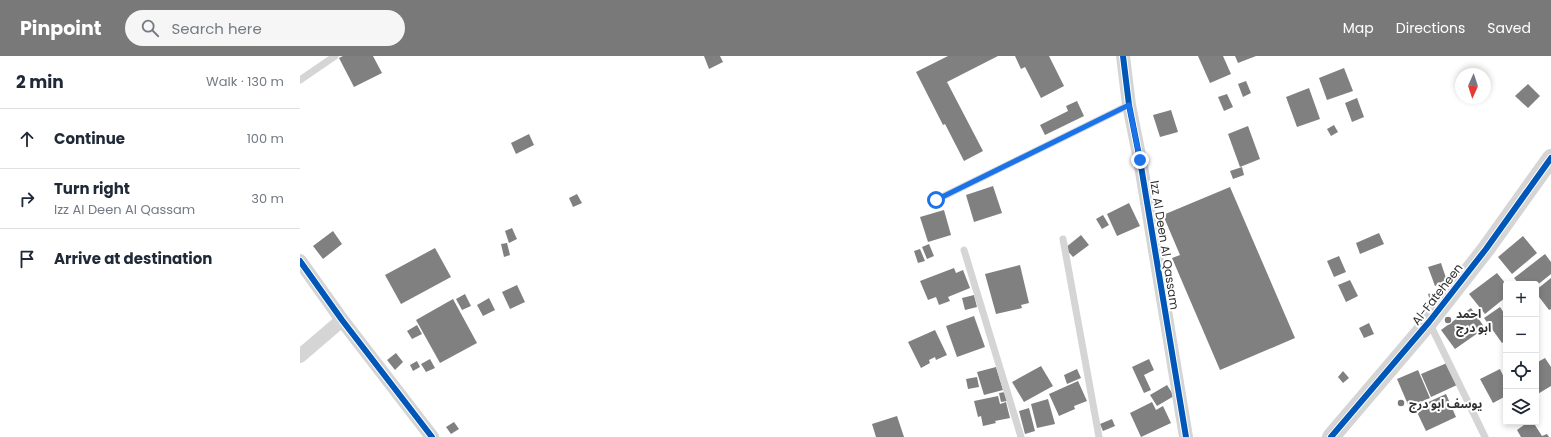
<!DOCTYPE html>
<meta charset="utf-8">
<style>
body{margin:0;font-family:Poppins,"Noto Sans Arabic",sans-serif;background:#f6f6f7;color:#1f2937}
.controls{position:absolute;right:12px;bottom:12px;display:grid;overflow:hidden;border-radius:4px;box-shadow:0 2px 6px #0003}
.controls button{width:36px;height:36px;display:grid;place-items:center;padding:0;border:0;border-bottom:1px solid #e0e1e3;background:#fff;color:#1f2937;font:20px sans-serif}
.compass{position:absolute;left:1155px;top:12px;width:36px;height:36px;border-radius:50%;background:#fff;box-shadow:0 2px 6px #0003;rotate:183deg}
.stop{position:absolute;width:12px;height:12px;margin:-9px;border:3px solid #1a73e8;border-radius:50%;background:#fff}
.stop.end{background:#1a73e8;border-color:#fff;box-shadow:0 1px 4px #0008}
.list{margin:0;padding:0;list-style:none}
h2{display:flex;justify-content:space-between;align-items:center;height:52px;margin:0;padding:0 16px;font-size:17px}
h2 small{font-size:13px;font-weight:400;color:#747a83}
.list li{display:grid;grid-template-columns:26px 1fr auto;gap:12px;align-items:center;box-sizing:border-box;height:60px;padding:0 16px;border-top:1px solid #e0e1e3}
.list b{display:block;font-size:15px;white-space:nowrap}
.list p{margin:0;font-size:13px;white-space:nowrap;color:#747a83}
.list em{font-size:13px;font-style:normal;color:#747a83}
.icon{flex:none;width:22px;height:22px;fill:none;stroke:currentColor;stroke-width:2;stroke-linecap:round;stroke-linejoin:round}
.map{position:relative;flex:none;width:1251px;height:381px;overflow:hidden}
header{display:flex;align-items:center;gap:24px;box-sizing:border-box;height:56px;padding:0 20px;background:#797979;color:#fff}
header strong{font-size:19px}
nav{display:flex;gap:22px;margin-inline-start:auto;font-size:14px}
.search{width:280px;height:36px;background:#f6f6f7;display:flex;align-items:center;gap:10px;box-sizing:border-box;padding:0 14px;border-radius:22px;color:#747a83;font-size:15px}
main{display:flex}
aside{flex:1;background:#fff}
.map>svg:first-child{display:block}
</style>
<header>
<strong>Pinpoint</strong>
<div class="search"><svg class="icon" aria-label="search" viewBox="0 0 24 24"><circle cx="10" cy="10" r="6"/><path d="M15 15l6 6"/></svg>Search here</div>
<nav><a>Map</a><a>Directions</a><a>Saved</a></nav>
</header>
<main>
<aside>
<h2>2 min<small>Walk · 130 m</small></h2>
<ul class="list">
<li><svg class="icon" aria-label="ahead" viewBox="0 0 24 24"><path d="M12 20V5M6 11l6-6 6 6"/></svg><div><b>Continue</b></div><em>100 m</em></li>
<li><svg class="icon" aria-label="right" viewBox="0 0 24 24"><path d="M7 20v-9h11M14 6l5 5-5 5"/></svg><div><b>Turn right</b><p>Izz Al Deen Al Qassam</p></div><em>30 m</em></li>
<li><svg class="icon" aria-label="arrive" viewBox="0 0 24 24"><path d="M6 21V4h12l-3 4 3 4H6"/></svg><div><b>Arrive at destination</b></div></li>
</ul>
</aside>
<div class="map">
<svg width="1251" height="381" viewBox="0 0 1251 381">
<rect width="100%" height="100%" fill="#fff"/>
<g fill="#808080">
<path d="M43,0h30l9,17 -28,14 -15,-29z"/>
<path d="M404,0h16l3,6 -14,7z"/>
<path d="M648,0h50l-51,26 36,69 -19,10 -19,-37 -2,1 -27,-53z"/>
<path d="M715,0h34l15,30 -23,12 -16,-31 -4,2z"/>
<path d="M898,0h25l8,18 -21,9z"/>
<path d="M935,0h21l-18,7z"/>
<path d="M1044,12l9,23 -26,9 -8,-22z"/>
<path d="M946,25l5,12 -8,4 -5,-13z"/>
<path d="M1228,28l12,12 -12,12 -13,-12z"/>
<path d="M1009,32l11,31 -23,8 -11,-30z"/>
<path d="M927,38l6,13 -9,4 -6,-14z"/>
<path d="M1057,42l7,19 -12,5 -7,-19z"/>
<path d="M777,45l7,15 -39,19 -5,-10 28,-14 -2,-5z"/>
<path d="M871,54l7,22 -18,5 -7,-22z"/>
<path d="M1034,69l4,7 -7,4 -4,-7z"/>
<path d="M948,70l12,33 -20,8 -12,-33z"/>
<path d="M229,78l5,11 -18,9 -5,-11z"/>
<path d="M942,111l2,8 -11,4 -3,-8z"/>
<path d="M693,130l9,27 -28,9 -8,-27z"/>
<path d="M930,131l65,151 -75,32 -48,-112 8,-3 -17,-40z"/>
<path d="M277,138l5,9 -9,4 -4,-9z"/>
<path d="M829,147l11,23 -23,10 -10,-22z"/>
<path d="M644,154l7,25 -23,7 -8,-25z"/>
<path d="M803,159l6,10 -7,4 -6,-10z"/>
<path d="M212,172l5,11 -8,4 -4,-12z"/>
<path d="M33,175l9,13 -19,15 -10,-13z"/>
<path d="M1079,177l5,11 -24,10 -4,-11z"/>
<path d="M781,179l8,10 -16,12 -8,-9z"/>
<path d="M1223,180l14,17 -25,21 -14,-17z"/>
<path d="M207,187l3,12 -6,2 -3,-13z"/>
<path d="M629,188l5,12 -7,3 -5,-12z"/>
<path d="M135,192l16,29 -50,27 -16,-29z"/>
<path d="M620,193l5,12 -7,2 -4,-12z"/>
<path d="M1245,198l6,8v12l-15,12v-2h-17l-5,-6z"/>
<path d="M1039,200l7,16 -12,5 -7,-16z"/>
<path d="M1141,207l6,18 -12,5 -7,-19z"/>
<path d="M720,209l9,38 -8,2 1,3 -26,6 -11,-40z"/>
<path d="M654,212l2,5 7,-3 7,18 -22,9 2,4 -11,4 -3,-8 -8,3 -8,-19z"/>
<path d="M1197,217l9,11v13l-21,17 -16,-20z"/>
<path d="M1251,222v31l-2,1 -13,-17v-3z"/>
<path d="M1050,224l8,16 -12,6 -8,-17z"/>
<path d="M217,229l8,17 -15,7 -8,-17z"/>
<path d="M1136,236l2,5 -8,3 -2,-6z"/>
<path d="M165,238l6,12 -9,4 -6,-11z"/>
<path d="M674,239l3,12 -12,3 -3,-12z"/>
<path d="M189,242l6,12 -12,6 -6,-11z"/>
<path d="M153,243l24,44 -37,20 -24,-43z"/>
<path d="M1200,251l6,9v24l-4,3 -18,-25z"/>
<path d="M1171,252l14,20 -30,21 -14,-19z"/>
<path d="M674,260l11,31 -28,10 -11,-31z"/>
<path d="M1069,267l5,11 -10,4 -5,-10z"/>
<path d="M117,269l5,9 -10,5 -5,-8z"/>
<path d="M635,274l12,25 -11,5 -1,-3 -6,3 1,3 -9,5 -13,-26z"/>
<path d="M96,297l7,9 -8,8 -8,-10z"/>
<path d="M1245,302l6,9v19l-15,9v-32z"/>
<path d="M130,303l5,9 -9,4 -5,-8z"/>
<path d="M849,303l5,11 -10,5 7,15 -7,3 -12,-26z"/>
<path d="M117,305l3,6 -7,4 -3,-6z"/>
<path d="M1147,307l10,22 -26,12 -10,-23z"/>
<path d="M741,310l12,20 -29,16 -12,-20z"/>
<path d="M696,311l7,23 -19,5 -7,-23z"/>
<path d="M777,313l4,9 -14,6 -3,-9z"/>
<path d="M1200,313l6,13v14l-13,7 -13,-24z"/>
<path d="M1118,314l12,28 -21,9 -12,-28z"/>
<path d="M1043,315l6,7 -6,5 -5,-6z"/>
<path d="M677,321l2,10 -11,2 -2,-10z"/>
<path d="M778,325l9,20 -13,5 1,3 -16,7 -10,-22z"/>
<path d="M867,329l7,11 -17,10 -7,-11z"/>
<path d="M705,336l2,9 -6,1 -2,-9z"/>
<path d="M1146,338l10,23 -30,14 -11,-23z"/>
<path d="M698,340l2,8 6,-2 4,16 -15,3 1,2 -13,3 -2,-10 -3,1 -4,-16z"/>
<path d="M748,343l7,25 -18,4 -6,-24z"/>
<path d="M852,346l4,8 7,-4 8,17 -30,14 -11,-24z"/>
<path d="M729,352l6,23 -10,3 -6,-23z"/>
<path d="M597,360l7,21h-28l-4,-13z"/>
<path d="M812,363l3,7 -12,5 -3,-7z"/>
<path d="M154,366l5,7 -8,5 -5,-7z"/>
<path d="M1228,366h5l9,14 5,-2 2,3h-28l-4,-7z"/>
</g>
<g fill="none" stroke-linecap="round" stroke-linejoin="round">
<g stroke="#d5d5d5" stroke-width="7">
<path d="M0,24l35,-24"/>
<path d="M636,144l193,-95"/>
<path d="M763,183l36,198"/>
<path d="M664,194l57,187"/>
<path d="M1129,266l56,115"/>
</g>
<g stroke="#d5d5d5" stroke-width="14">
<path d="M823,0l6,49 11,55 46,277"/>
<path d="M0,205l42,59 90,117"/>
<path d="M0,300l42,-36"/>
</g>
<path stroke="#d5d5d5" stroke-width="18" d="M1031,381l98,-115 57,-73 65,-91"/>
<defs>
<g id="cycleway">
<path d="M823,0l6,49 11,55 46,277"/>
<path d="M0,205l42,59 90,117"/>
<path d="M1031,381l98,-115 57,-73 65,-91"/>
</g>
</defs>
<use href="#cycleway" stroke="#fff" stroke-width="8"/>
<use href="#cycleway" stroke="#0057b8" stroke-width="6"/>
</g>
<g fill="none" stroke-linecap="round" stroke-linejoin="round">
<path stroke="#1a73e8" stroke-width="5" d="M636,144l193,-95 11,55"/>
</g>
<g fill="#797979" stroke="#fff" stroke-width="1.5">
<circle cx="1148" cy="264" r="4"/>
<circle cx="1101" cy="347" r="4"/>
</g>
<g text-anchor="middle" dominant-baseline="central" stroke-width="4" stroke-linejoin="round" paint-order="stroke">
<g font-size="12" fill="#313131" stroke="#fff">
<text transform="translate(865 189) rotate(81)">Izz Al Deen Al Qassam</text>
<text transform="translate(1137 238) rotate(-52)">Al-Fateheen</text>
</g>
<g font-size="12" font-weight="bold" fill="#313131" stroke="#fff" text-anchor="start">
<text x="1156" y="257">احمد<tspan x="1156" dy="14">ابو درج</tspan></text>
<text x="1109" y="347">يوسف ابو درج</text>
</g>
</g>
</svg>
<div class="controls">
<button>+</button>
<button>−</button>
<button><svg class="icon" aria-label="locate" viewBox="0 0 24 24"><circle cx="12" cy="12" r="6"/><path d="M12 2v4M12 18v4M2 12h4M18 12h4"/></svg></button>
<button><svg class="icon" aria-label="layers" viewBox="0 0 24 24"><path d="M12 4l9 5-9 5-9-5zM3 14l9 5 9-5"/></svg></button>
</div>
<svg class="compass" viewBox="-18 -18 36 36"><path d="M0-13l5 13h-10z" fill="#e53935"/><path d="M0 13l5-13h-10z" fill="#747a83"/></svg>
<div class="stop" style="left:636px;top:144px"></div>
<div class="stop end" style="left:840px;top:104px"></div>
</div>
</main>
